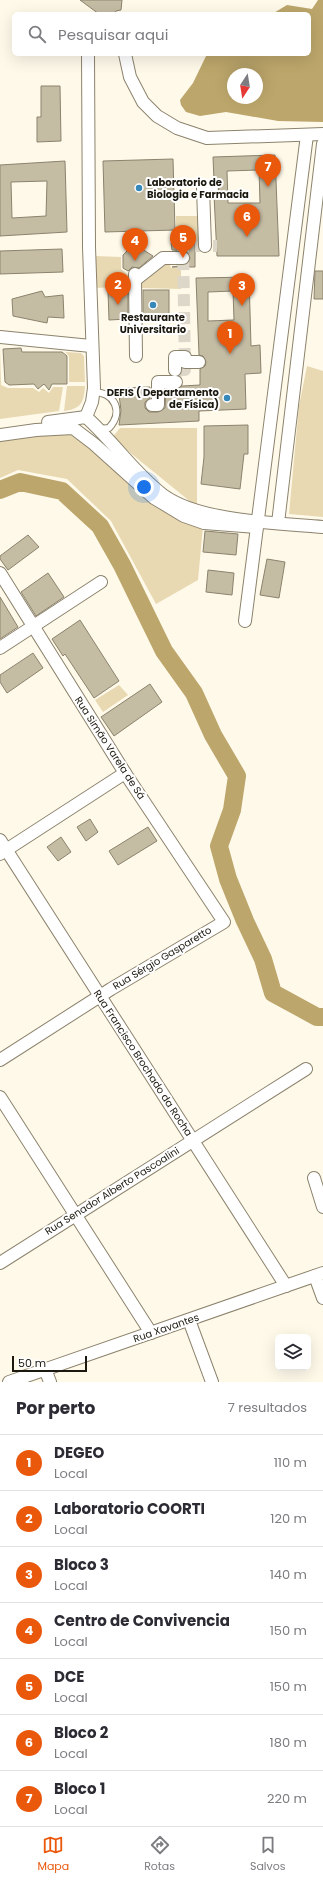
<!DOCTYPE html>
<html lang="pt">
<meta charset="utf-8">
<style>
body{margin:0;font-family:Poppins,sans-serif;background:#f2f2f3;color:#2b2b33}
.controls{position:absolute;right:12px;bottom:12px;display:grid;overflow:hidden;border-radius:6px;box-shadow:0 4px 16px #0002}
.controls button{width:36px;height:36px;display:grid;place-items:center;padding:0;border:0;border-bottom:1px solid #e1e1e2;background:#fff;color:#2b2b33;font:20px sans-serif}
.compass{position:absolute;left:227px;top:68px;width:36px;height:36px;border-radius:50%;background:#fff;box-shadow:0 4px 16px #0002;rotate:192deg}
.scale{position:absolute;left:12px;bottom:10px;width:75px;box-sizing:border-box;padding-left:4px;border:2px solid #1b180f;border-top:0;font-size:11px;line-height:14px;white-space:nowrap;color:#1b180f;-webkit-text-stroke:3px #fff;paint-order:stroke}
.you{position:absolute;left:144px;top:487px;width:14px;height:14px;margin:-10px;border:3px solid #fff;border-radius:50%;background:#1a73e8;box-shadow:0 0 0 6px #1a73e833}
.badge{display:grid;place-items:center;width:26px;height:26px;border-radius:50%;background:#ea580c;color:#fff;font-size:13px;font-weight:700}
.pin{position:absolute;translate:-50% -33px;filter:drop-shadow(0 1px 2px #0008)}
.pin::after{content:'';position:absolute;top:21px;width:14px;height:12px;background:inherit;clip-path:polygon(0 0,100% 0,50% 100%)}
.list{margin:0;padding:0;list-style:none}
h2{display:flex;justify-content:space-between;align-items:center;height:52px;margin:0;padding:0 16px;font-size:17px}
h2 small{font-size:13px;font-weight:400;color:#7c7c81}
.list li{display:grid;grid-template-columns:26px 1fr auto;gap:12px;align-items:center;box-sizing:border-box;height:56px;padding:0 16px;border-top:1px solid #e1e1e2}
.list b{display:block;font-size:15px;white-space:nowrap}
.list p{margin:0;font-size:13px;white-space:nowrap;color:#7c7c81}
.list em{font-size:13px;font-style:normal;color:#7c7c81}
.icon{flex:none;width:22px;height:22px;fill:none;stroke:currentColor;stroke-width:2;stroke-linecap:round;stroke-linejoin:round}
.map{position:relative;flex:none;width:323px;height:1382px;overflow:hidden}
.search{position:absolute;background:#fff;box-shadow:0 4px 16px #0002;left:12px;right:12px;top:12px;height:44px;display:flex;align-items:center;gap:10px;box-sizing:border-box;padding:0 14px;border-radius:6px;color:#7c7c81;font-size:15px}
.sheet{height:444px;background:#fff}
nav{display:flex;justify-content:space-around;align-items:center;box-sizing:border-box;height:56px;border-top:1px solid #e1e1e2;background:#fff;font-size:11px;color:#7c7c81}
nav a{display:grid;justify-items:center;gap:2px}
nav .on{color:#ea580c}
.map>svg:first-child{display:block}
</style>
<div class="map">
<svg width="323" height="1382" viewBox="0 0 323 1382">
<rect width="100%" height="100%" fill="#fff9ea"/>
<g fill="#e8d9b2">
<rect x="176" y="216" width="25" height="27"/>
<path d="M96,256l25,1v12l9,7 1,10 -35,2z"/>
<path d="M158,264l12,1 1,3h10v21l-40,-1 1,-11z"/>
<path d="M0,346l1,39 7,3h25l6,4 4,-4 6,5 4,-6h10l-4,24 -59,8z"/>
<path d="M65,352l16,1 3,3 1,26h-16v-26z"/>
<path d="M307,366l16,5v146l-34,-3 10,-108z"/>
<path d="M67,386h18c-1,16 -4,23 -21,25z"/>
<path d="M120,428h77v79l-85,-69z"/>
<path d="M73,432c28,21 48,48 74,69 16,13 37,20 56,25l-5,54 -42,24 -45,-83 -44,-42 -49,-9 -18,8v-39z"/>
<path d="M119,685l9,10 -25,17 -8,-12z"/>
</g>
<path fill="#bca66b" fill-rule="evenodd" d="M318,0h5v122l-45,-1 -52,-9 -26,4 -14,-4 -5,-7 -1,-5 13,-17 14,-29h102v-40h-37l15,-9 25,4zM233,74h24v24h-24z"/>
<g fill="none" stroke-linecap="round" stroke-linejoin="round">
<path stroke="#bca66b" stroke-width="18" d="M0,490l20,-8 42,9 38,35 22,39 42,86 30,42 19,42 24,41 -5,34 -13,36 9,33 17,42 18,38 10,34 44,24h6"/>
</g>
<g fill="#c5bca4" stroke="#8c836d" fill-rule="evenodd">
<path d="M80,0h42l-1,10 -5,1 -2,3h-15z"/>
<path d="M41,86h19l1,55 -24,1v-25h4z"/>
<path d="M275,155l4,101h-62l-3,-61 4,-3 1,-4 -1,-4 -4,-3 -1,-24zM259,170l1,33h-32l-1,-32z"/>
<path d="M173,159l2,71 -70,2 -2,-71z"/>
<path d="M65,161l2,71 -67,4v-71zM47,181l-1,35 -34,2 -1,-36z"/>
<path d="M171,243h24v24h-23l14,-2 4,-7 -4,-7 -14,-1z"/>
<path d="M134,244l19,12 -14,12 -7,-1 -4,4 -5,-3v-13z"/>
<path d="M62,249l1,23 -63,2v-23z"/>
<path d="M315,271h8v28h-9z"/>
<path d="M249,277l2,69 9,-1 1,28 -16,1 1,35 -47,2v10l-80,4 2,-15 -3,-22 32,-1v11l-5,4v6l4,4h9l7,-4 1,-18 10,-1 6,-3 18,-1v-16l5,-3 1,-4 -3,-6 -4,-1 -3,-77zM233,291l1,29 -26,1v-29z"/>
<rect x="143" y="290" width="26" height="31"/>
<path d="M42,291l3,6 18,-2 1,23 -16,-1 -1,6 -34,-7 -1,-17z"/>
<path d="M108,291h20v28l-19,1z"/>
<path d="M21,348l1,4h40l5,4v28h-15l-3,6 -5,-6 -6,5 -4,-5 -25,1 -4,-3 -2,-33z"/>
<path d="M248,425v29h-4l-4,35 -39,-5 3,-27v-31z"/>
<path d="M205,531l33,3 -2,21 -33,-3z"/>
<path d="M28,535l11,12 -31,23 -8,-11v-3z"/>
<path d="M267,559l18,3 -6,36 -19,-3z"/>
<path d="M208,570l26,3 -2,22 -26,-3z"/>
<path d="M48,573l16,24 -28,19 -15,-24z"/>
<path d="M0,597l18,30 -18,12z"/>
<path d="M80,620l39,61 -25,17 -29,-44 -2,2 -11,-17z"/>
<path d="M33,653l10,15 -36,25 -7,-11v-7z"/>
<path d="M150,684l12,18 -48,34 -13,-19z"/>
<path d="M90,819l8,13 -12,9 -9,-14z"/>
<path d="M148,827l9,14 -39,24 -9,-14z"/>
<path d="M61,837l10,15 -13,9 -11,-14z"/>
</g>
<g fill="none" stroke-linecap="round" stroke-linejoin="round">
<path stroke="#ddd7c9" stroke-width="12" stroke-dasharray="12 6" stroke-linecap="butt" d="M176,386l-1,-16h10l-2,-124h34"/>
<defs>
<path id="lane" d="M93,392c22,0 31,20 16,36l-10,1"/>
<g id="street">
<path d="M125,54l5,23 13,25 14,14 20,12 30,10 116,-4"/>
<path d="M205,246l-2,-58h9"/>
<path d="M135,274v6l28,-22h20"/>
<path d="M135,280l1,76"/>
<path d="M0,337l91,9"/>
<path d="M185,362h14"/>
<path d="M175,370v-13h10"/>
<path d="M152,405h6v-23h18"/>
<path d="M86,417l6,-15 2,-14 -5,-141 -1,-193"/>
<path d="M86,417c27,24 48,56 77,78 37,27 115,28 160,32"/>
<path d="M48,422l38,-5"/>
<path d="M0,435l36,-5 37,-2 21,16 60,54 30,18 20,7 53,4"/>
<path d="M278,523l45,-379"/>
<path d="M0,573l125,200 99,149 -113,67 -111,71"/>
<path d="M245,621l62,-486"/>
<path d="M0,648l101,-66"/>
<path d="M0,840l286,446"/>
<path d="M0,854l125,-81"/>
<path d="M0,1097l151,236"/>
<path d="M314,1178l9,29"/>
<path d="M0,1263l306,-194"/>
<path d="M315,1276l8,22"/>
<path d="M189,1320l23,62"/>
<path d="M45,1369l5,13"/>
<path d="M9,1382l314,-109"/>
</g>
</defs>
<use href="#lane" stroke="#8c836d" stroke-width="8"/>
<use href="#street" stroke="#8c836d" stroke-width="14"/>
<use href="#lane" stroke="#fff" stroke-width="6"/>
<use href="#street" stroke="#fff" stroke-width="12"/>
</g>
<g fill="#3588b9" stroke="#fff" stroke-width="1.5">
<circle cx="139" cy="188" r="4"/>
<circle cx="153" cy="305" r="4"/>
<circle cx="227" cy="398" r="4"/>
</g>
<g text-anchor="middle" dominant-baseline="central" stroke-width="4" stroke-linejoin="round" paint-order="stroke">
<g font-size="10" font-weight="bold" fill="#1b180f" stroke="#fff" text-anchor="start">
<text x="147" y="182">Laboratorio de<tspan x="147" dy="12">Biologia e Farmacia</tspan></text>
<text x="153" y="317" text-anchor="middle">Restaurante<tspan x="153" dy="12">Universitario</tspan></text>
<text x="219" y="392" text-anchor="end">DEFIS ( Departamento<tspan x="219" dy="12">de Física)</tspan></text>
</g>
<g font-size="10" fill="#1b180f" stroke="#fff">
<text transform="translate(110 748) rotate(57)">Rua Simão Varela de Sá</text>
<text transform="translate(162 958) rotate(-31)">Rua Sérgio Gasparetto</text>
<text transform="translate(143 1063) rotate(57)">Rua Francisco Brochado da Rocha</text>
<text transform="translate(112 1191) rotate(-32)">Rua Senador Alberto Pascoalini</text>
<text transform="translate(166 1328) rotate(-19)">Rua Xavantes</text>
</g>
</g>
</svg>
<div class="controls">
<button><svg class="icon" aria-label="layers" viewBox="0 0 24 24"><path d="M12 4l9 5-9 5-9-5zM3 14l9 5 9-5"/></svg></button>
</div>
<svg class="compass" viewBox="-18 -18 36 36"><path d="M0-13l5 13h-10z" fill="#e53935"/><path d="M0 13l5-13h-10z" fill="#7c7c81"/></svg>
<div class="scale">50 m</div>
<div class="you"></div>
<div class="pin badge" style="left:230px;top:354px">1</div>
<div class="pin badge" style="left:118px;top:305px">2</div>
<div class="pin badge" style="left:242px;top:306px">3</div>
<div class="pin badge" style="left:135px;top:261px">4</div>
<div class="pin badge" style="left:183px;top:258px">5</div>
<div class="pin badge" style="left:247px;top:237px">6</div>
<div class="pin badge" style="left:268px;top:187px">7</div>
<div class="search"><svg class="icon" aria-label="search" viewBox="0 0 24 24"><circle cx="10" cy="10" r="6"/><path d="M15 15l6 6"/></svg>Pesquisar aqui</div>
</div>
<section class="sheet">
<h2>Por perto<small>7 resultados</small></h2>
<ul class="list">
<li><span class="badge">1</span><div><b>DEGEO</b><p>Local</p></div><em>110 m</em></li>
<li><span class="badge">2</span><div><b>Laboratorio COORTI</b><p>Local</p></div><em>120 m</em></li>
<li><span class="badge">3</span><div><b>Bloco 3</b><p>Local</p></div><em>140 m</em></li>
<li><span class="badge">4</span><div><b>Centro de Convivencia</b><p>Local</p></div><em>150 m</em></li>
<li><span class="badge">5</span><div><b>DCE</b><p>Local</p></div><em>150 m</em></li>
<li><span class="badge">6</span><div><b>Bloco 2</b><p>Local</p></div><em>180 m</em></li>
<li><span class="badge">7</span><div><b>Bloco 1</b><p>Local</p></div><em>220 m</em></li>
</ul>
</section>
<nav>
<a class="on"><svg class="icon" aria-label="map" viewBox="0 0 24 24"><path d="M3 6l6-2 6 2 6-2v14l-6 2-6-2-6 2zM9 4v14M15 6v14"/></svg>Mapa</a>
<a><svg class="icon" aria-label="directions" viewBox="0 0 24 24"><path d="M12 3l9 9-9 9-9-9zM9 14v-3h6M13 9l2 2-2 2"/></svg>Rotas</a>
<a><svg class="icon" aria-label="saved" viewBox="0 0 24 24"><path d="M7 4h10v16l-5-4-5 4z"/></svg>Salvos</a>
</nav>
